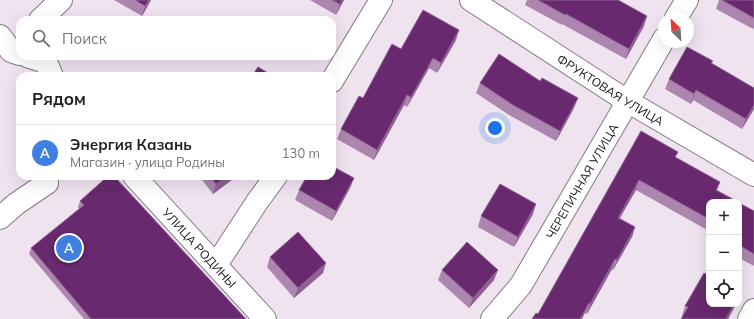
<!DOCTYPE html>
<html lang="ru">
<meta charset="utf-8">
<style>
body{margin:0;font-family:Mulish,sans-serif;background:#f6f6f6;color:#222}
.controls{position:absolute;right:12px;bottom:12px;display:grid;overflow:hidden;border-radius:8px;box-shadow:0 4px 16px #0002}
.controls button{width:36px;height:36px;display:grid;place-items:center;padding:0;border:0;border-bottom:1px solid #e0e0e0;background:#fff;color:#222;font:20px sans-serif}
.compass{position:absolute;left:658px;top:12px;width:36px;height:36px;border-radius:50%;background:#fff;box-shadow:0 4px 16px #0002;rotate:335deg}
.you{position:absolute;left:495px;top:128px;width:14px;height:14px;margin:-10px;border:3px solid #fff;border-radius:50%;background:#1a73e8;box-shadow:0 0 0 6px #1a73e833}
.badge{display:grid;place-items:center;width:26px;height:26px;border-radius:50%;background:#1a73e8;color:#fff;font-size:13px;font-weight:700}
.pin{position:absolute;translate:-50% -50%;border:2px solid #fff;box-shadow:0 1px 4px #0006}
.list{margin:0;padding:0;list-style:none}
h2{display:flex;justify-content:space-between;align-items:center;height:52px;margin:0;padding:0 16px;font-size:17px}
h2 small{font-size:13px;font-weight:400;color:#767676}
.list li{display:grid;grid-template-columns:26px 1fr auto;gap:12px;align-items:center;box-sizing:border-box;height:56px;padding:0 16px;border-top:1px solid #e0e0e0}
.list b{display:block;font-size:15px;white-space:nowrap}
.list p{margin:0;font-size:13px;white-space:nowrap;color:#767676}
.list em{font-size:13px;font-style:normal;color:#767676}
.icon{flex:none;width:22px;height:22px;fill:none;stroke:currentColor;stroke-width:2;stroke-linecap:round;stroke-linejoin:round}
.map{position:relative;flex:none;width:754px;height:319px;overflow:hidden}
.search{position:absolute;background:#fff;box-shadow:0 4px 16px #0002;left:16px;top:16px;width:320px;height:44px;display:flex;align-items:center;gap:10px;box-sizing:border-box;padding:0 14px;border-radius:12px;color:#767676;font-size:15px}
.panel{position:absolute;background:#fff;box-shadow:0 4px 16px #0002;left:16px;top:72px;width:320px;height:108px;border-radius:12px}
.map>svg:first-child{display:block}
</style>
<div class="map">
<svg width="754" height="319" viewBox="0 0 754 319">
<rect width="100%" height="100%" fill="#efe3ef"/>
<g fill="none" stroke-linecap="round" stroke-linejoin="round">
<defs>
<g id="minor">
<path id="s1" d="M471,0l156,101 127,74"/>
<path d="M676,18l11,-18"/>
<path d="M40,20l21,-20"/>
<path d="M0,36l11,15 9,3"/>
<path d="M27,56l19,6 6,14"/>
<path d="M332,81l49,-81"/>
<path id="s2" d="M134,176l131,143"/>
<path d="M0,218l16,-14 31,-21"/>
<path d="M216,265l41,-63 19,-26"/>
<path id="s3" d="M492,319l29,-34 143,-246"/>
<path d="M749,319l5,-9"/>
</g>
</defs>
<use href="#minor" stroke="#837984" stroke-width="24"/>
<use href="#minor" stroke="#fff" stroke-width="22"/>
</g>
<g fill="#ac86ae">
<path d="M114,0h37l-9,16z"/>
<path d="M310,0h34l-8,15z"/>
<path d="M527,0h91l26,26 -18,33 -64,-35v1l-37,-20z"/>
<path d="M719,0h35v27l-1,2 -37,-20z"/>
<path d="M456,40l-19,33 -8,-5 -22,39 -3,-2 -30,55 -37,-21 4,-10 22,-31 38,-49z"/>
<path d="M712,63l42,25v21l-12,20 -49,-29 -2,4 -26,-15 4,-10z"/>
<path d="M480,83l94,25 -18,33 -47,-26 -33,-22z"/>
<path d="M641,131l34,26 45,25 -3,9 -8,11v29l-73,-41 -16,28 15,9 -3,10 -19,33 -1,-1 -25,45 -2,-1 -53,6 6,-5z"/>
<path d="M199,176h38l-24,18z"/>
<path d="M354,178l-4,10 -18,33 -37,-21 4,-10z"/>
<path d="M80,201l166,118h-162l-55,-65 2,-6 48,-39 -1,-2z"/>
<path d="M739,203l15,8v55l-15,-8z"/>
<path d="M533,214l-19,33 -36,-20 3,-11z"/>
<path d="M270,257l53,16 -29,25 -27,-31z"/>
<path d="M442,270l52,10 -25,28 -31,-28z"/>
<path d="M709,304h27l-8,15h-47l2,-3h-1l3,-10z"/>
</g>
<g fill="#906195">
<path d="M149,0h2l-9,16 3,-10z"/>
<path d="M342,0h2l-8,15 4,-11z"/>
<path d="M647,16l-3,10 -18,33 3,-10z"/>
<path d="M459,30l-3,10 -19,33 4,-10z"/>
<path d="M433,58l-4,10 -22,39 4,-10z"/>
<path d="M696,90l-3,10 -2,4 3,-10z"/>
<path d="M407,95l-3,10 -30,55 3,-10z"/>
<path d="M578,98l-4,10 -18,33 4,-10z"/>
<path d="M754,105v4l-12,20 4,-10z"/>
<path d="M227,176h10l-24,18 3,-10z"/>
<path d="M354,178l-4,10 -18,33 4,-10z"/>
<path d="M639,180l-3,10 -22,38 4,-10z"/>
<path d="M536,204l-3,10 -19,33 4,-10z"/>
<path d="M635,227l-3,10 -19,33 4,-10z"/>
<path d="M615,259l-3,10 -25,45 3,-10z"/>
<path d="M326,263l-3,10 -29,25 4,-10z"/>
<path d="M498,270l-4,10 -25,28 4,-10z"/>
<path d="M589,303l-4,10 -3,6h-2z"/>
<path d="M734,304h2l-8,15h-2z"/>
</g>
<g fill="#68296e" stroke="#906195">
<path d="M135,0h14l-4,6z"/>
<path d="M332,0h10l-2,4z"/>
<path d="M538,0h80l29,16 -18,33 -63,-35 -1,1z"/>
<path d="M722,0h32v18z"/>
<path d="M423,10l36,20 -18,33 -8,-5 -22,39 -4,-2 -30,55 -36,-21 18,-33 4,2 29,-54 9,5z"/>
<path d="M687,47l26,14 -2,2 43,25v17l-8,14 -50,-29 -2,4 -25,-15z"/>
<path d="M499,54l41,27 2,-3 36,20 -18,33 -47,-26 -33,-22z"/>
<path d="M258,67l15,9h-21z"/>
<path d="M641,131l37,21 -3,5 45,25 -4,8 22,12h-29v17l-70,-39 -21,38 17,9 -18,33 -2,-1 -25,45 -1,-1 -9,16h-48l4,-6 2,1z"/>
<path d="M332,166l22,12 -18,33 -37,-21 8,-14h25z"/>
<path d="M108,176h6l132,143h-155l-60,-71 53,-43 -4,-4z"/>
<path d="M210,176h17l-11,8z"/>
<path d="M500,184l36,20 -18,33 -37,-21z"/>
<path d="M739,203l15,8v43l-15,-9z"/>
<path d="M298,232l28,31 -28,25 -28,-31z"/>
<path d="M467,242l31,28 -25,28 -31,-28z"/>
<path d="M704,273l5,3v28h25l-8,15h-45l7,-12 -3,-1z"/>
</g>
<g text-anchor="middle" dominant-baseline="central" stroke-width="4" stroke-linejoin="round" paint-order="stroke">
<g font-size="12" fill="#161317" stroke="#fcf0fd">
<text stroke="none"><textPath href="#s1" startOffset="166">ФРУКТОВАЯ УЛИЦА</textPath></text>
<text stroke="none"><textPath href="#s3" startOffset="165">ЧЕРЕПИЧНАЯ УЛИЦА</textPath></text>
<text stroke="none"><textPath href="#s2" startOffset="97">УЛИЦА РОДИНЫ</textPath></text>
</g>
</g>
</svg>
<div class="controls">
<button>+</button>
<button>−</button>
<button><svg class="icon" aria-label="locate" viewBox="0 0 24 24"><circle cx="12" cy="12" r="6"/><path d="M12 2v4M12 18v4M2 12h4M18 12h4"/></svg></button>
</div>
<svg class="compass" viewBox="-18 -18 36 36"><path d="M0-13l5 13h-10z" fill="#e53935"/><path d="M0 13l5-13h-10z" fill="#767676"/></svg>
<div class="you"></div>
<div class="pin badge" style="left:69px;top:248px;background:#3f7fe0">A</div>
<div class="search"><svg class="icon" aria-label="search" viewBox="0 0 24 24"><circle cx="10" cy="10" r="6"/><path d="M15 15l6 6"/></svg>Поиск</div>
<section class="panel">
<h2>Рядом<small></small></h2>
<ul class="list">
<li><span class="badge" style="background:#3f7fe0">A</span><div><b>Энергия Казань</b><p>Магазин · улица Родины</p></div><em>130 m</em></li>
</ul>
</section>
</div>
